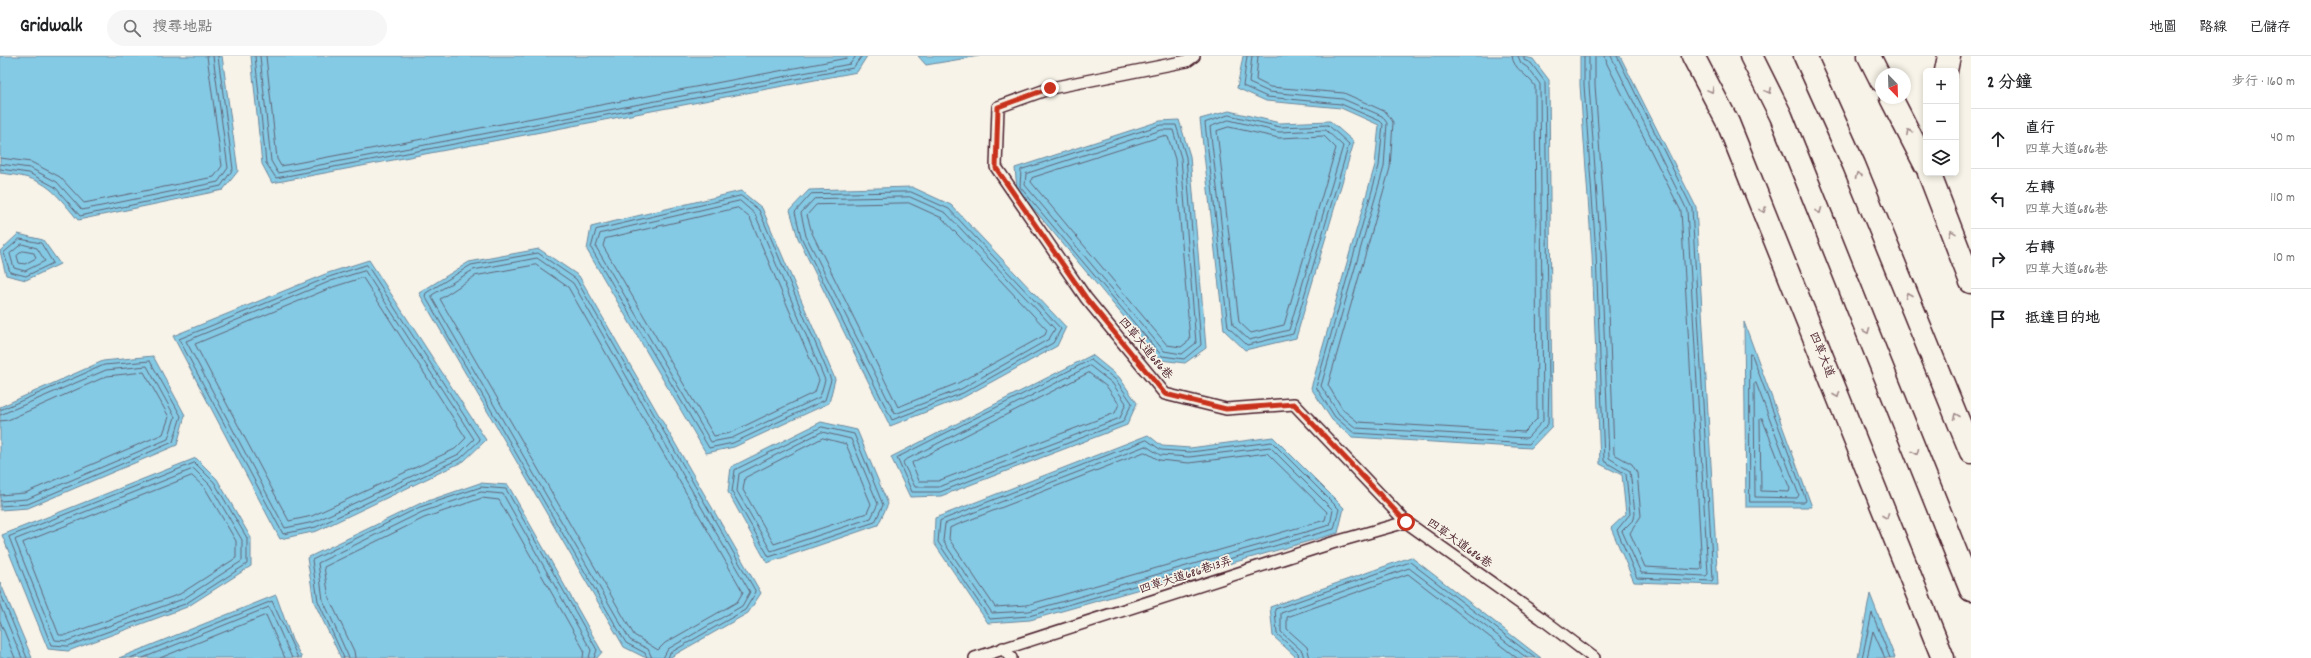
<!DOCTYPE html>
<html lang="zh-TW">
<meta charset="utf-8">
<style>
body{margin:0;font-family:Dekko,"LXGW WenKai TC",sans-serif;background:#f6f6f6;color:#202124}
.controls{position:absolute;right:12px;top:12px;display:grid;overflow:hidden;border-radius:6px;box-shadow:0 2px 6px #0003}
.controls button{width:36px;height:36px;display:grid;place-items:center;padding:0;border:0;border-bottom:1px solid #e0e0e0;background:#fff;color:#202124;font:20px sans-serif}
.compass{position:absolute;left:1875px;top:12px;width:36px;height:36px;border-radius:50%;background:#fff;box-shadow:0 2px 6px #0003;rotate:157deg}
.stop{position:absolute;width:12px;height:12px;margin:-9px;border:3px solid #c8321e;border-radius:50%;background:#fff}
.stop.end{background:#c8321e;border-color:#fff;box-shadow:0 1px 4px #0008}
.list{margin:0;padding:0;list-style:none}
h2{display:flex;justify-content:space-between;align-items:center;height:52px;margin:0;padding:0 16px;font-size:17px}
h2 small{font-size:13px;font-weight:400;color:#757577}
.list li{display:grid;grid-template-columns:26px 1fr auto;gap:12px;align-items:center;box-sizing:border-box;height:60px;padding:0 16px;border-top:1px solid #e0e0e0}
.list b{display:block;font-size:15px;white-space:nowrap}
.list p{margin:0;font-size:13px;white-space:nowrap;color:#757577}
.list em{font-size:13px;font-style:normal;color:#757577}
.icon{flex:none;width:22px;height:22px;fill:none;stroke:currentColor;stroke-width:2;stroke-linecap:round;stroke-linejoin:round}
.map{position:relative;flex:none;width:1971px;height:602px;overflow:hidden}
header{display:flex;align-items:center;gap:24px;box-sizing:border-box;height:56px;padding:0 20px;background:#fff;border-bottom:1px solid #e0e0e0}
header strong{font-size:19px}
nav{display:flex;gap:22px;margin-inline-start:auto;font-size:14px}
.search{width:280px;height:36px;background:#f6f6f6;display:flex;align-items:center;gap:10px;box-sizing:border-box;padding:0 14px;border-radius:22px;color:#757577;font-size:15px}
main{display:flex}
aside{flex:1;background:#fff}
.map>svg:first-child{display:block}
</style>
<header>
<strong>Gridwalk</strong>
<div class="search"><svg class="icon" aria-label="search" viewBox="0 0 24 24"><circle cx="10" cy="10" r="6"/><path d="M15 15l6 6"/></svg>搜尋地點</div>
<nav><a>地圖</a><a>路線</a><a>已儲存</a></nav>
</header>
<main>
<div class="map">
<svg width="1971" height="602" viewBox="0 0 1971 602">
<rect width="100%" height="100%" fill="#f7f3e8"/>
<filter id="ink" filterUnits="userSpaceOnUse"><feTurbulence type="fractalNoise" baseFrequency=".025" numOctaves="2"/><feDisplacementMap in="SourceGraphic" scale="8" xChannelSelector="R" yChannelSelector="G"/><feConvolveMatrix kernelMatrix="1 2 1 2 8 2 1 2 1" color-interpolation-filters="sRGB"/></filter>
<g filter="url(#ink)">
<g fill="#84cae5" stroke="#6d869b">
<path d="M0,0h222l16,115 -15,19 -145,30c-28,-34 -33,-42 -78,-47z"/>
<path d="M251,0h616l-10,16 -585,111 -10,-19z"/>
<path d="M918,0h61l-53,9z"/>
<path d="M1243,0h278l12,3 16,21 3,346 -21,22 -179,-11 -20,-17 -21,-32 64,-223 4,-40 -38,-17 -75,-7 -29,-13z"/>
<path d="M1580,0h40l76,151 22,378 -84,-3 -23,-54 15,-14 -4,-39 -22,-11 -8,-210 -12,-169z"/>
<path d="M1229,55l51,12 50,-2 24,21 -58,196 -51,12 -21,-20 -24,-211z"/>
<path d="M1179,64l11,36 16,192 -21,15 -25,-3 -143,-171 -2,-21 145,-47z"/>
<path d="M912,131l39,18 115,122 -9,19 -93,51 -74,29 -92,-188 -8,-28 19,-20z"/>
<path d="M741,135l21,17 73,171 -6,24 -95,44 -28,6 -119,-203 4,-23z"/>
<path d="M18,178l25,6 17,24 -34,16 -20,-5 -6,-24z"/>
<path d="M539,193l40,27 182,317 -13,20 -79,45 -25,-1 -20,-10 -205,-354 50,-31z"/>
<path d="M369,204l117,180 -22,21 -147,70 -37,8 -107,-203 155,-63z"/>
<path d="M1744,266l68,185h-66z"/>
<path d="M1092,299l27,22 18,26 -10,22 -186,71 -31,1 -19,-40z"/>
<path d="M153,300l32,59 -8,30 -149,63 -28,2v-103l103,-46z"/>
<path d="M821,366l36,8 31,74 -10,21 -111,38 -39,-71 3,-25z"/>
<path d="M1148,379l14,11 28,2 83,-11 71,71 -6,25 -308,87 -42,3 -54,-80 1,-25z"/>
<path d="M196,402l21,21 34,59v28l-64,41 -119,44 -20,-2 -46,-114z"/>
<path d="M480,427l28,2 94,167 -5,6h-256l-27,-56 -7,-44 112,-54z"/>
<path d="M1411,501l130,101h-244l-24,-22 -3,-29z"/>
<path d="M0,526l32,76h-32z"/>
<path d="M1870,538l25,64h-37z"/>
<path d="M276,539l16,45 10,18h-183z"/>
</g>
<g fill="none" stroke-linecap="round" stroke-linejoin="round">
<g stroke="#616375" stroke-width="1">
<path d="M255,0l11,107 10,15 577,-110 9,-12"/>
<path d="M260,0l11,105 7,12 572,-109 6,-8"/>
<path d="M266,0l11,103 4,7 566,-108 2,-2"/>
<path d="M1247,0l-4,30 24,11 74,7 39,17 3,3 -4,42 -63,221 19,30 19,16 175,11 19,-20 1,-44 -4,-298 -14,-19 -7,-3v-4"/>
<path d="M1252,0l-3,27 20,9 74,7 39,17 5,7 -3,44 -63,219 18,28 17,14 171,10 16,-17 -3,-337 -12,-16 -7,-5 -3,-7"/>
<path d="M1258,0l-2,24 14,7 74,6 42,19 7,10 -3,46 -62,217 15,25 15,12 166,10 13,-13 -2,-333c-7,-11 -22,-17 -23,-30"/>
<path d="M1584,0v29l12,168 8,208 22,13 4,40 -13,16 20,48 75,3 1,-2 -21,-371 -75,-152"/>
<path d="M1589,0v29l12,168 8,205 21,13 5,42 -1,6 -12,12 19,42 65,3 2,-2 -21,-364 -76,-154"/>
<path d="M1595,0v29l12,168 7,201 18,10 5,9 4,43 -11,17 15,34 55,3 2,-2 -21,-357 -74,-147 -2,-8"/>
<path d="M1229,59l51,12 48,-2 21,19 -56,190 -46,11 -19,-18 -23,-204z"/>
<path d="M1229,64l50,12 47,-2 17,16 -54,184 -40,10 -16,-15 -23,-198z"/>
<path d="M1161,69h15l10,32 15,188 -17,14 -22,-3 -142,-169 1,-17z"/>
<path d="M1229,71l50,11 45,-2 12,12 -52,177 -33,8 -12,-11 -22,-191z"/>
<path d="M1162,74h11l8,28 15,185 -14,11 -18,-3 -139,-166 1,-11z"/>
<path d="M1163,80l5,1 7,22 15,181 -9,7 -14,-2 -136,-163 1,-4z"/>
<path d="M0,102l31,4 29,15 24,26 130,-26 8,-11 -15,-110"/>
<path d="M0,108l30,4 27,14 25,28 136,-28 10,-14 -15,-112"/>
<path d="M0,113l29,4 26,14 25,29 141,-30 12,-17 -15,-113"/>
<path d="M911,136l38,17 112,120 -8,14 -90,50 -71,27 -91,-183 -6,-25 16,-18z"/>
<path d="M741,140l18,14 72,170 -6,20 -92,43 -24,5 -118,-200 5,-18z"/>
<path d="M910,141l36,16 109,116 -6,10 -88,50 -66,25 -89,-178 -5,-23 13,-14z"/>
<path d="M740,145l15,13 70,166 -5,17 -88,41 -21,4 -115,-195 4,-13z"/>
<path d="M909,147l33,15 105,112 -2,5 -87,48 -60,24 -86,-174 -5,-18 9,-10z"/>
<path d="M738,152l12,10 69,162 -4,12 -85,41 -16,3 -111,-190 2,-7z"/>
<path d="M20,183l21,4 12,20 -27,13 -16,-4 -6,-19z"/>
<path d="M22,188l15,4 8,13 -20,10 -11,-3 -4,-14z"/>
<path d="M23,195l11,2 2,5 -11,6 -6,-1 -2,-7z"/>
<path d="M367,209l113,175 -19,18 -145,69 -33,7 -104,-195 150,-62z"/>
<path d="M536,209l32,22 175,305 -6,10 -72,41 -7,7 -24,-15 -194,-336 35,-23z"/>
<path d="M365,215l109,168 -15,15 -145,68 -29,6 -99,-187 145,-60z"/>
<path d="M363,222l103,160 -11,11 -143,67 -23,5 -94,-177 138,-57z"/>
<path d="M1750,298l2,1 54,145 -1,2h-55z"/>
<path d="M1091,304l25,20 16,23 -9,19 -183,70h-28l-15,-34z"/>
<path d="M1090,310l22,17 14,20 -6,15 -181,69h-24l-12,-24 1,-2z"/>
<path d="M1089,317l18,14 12,17 -4,9 -177,68h-19l-7,-18z"/>
<path d="M1756,327l43,112 -2,3 -42,-1 -1,-112z"/>
<path d="M0,354l104,-45 46,-4 31,55 -8,26 -145,62 -28,2"/>
<path d="M0,359l106,-45 41,-4 28,51 -7,22 -141,60 -27,2"/>
<path d="M1762,362l28,71 -1,3 -28,-1 -1,-71z"/>
<path d="M0,365l8,-1 99,-44 37,-4 25,45 -6,17 -138,59 -25,2"/>
<path d="M822,371l32,7 29,71 -8,17 -106,35 -37,-65 3,-22z"/>
<path d="M822,376l29,7 27,65 -7,14 -100,33 -34,-60 2,-17z"/>
<path d="M823,382l23,6 25,60 -4,9 -93,31 -31,-54 2,-12z"/>
<path d="M1147,384l14,10 29,2 82,-10 67,67 -5,20 -305,87 -39,3 -52,-77 2,-21z"/>
<path d="M1146,390l14,9 29,2 81,-10 63,63 -3,15 -301,86 -37,2 -49,-72 2,-17z"/>
<path d="M1145,396l14,8 30,3 78,-10 60,59 -2,8 -298,85 -32,2 -46,-68 1,-11z"/>
<path d="M195,407l19,19 33,56v26l-62,40 -117,42 -17,-1 -42,-108z"/>
<path d="M194,413l16,16 32,55v21l-59,38 -116,42 -12,-1 -40,-100z"/>
<path d="M192,420l13,12 31,53v17l-56,36 -114,41h-7l-36,-92z"/>
<path d="M0,536l27,66"/>
<path d="M0,549l22,53"/>
<path d="M0,565l15,37"/>
<path d="M130,602l142,-57 26,57"/>
<path d="M143,602l126,-51 23,51"/>
<path d="M160,602l106,-43 19,43"/>
<path d="M344,602l-26,-57 -6,-41 108,-53 61,-20 25,2 91,161 -3,8"/>
<path d="M349,602l-26,-58 -5,-37 104,-51 59,-20 22,2 88,156 -2,8"/>
<path d="M355,602l-1,-7 -25,-53 -5,-31 100,-49 58,-20 17,2 85,150 -1,8"/>
<path d="M647,602l-2,-5 -19,-10 -201,-347 1,-3 45,-28 67,-12 38,26 180,313 -11,18 -75,43 -2,5"/>
<path d="M652,602l-4,-9 -18,-9 -198,-342v-3l41,-25 64,-12 36,25 177,309 -8,14 -74,43 -5,9"/>
<path d="M1299,602l-1,-5 -21,-19 -2,-25 135,-47 125,96"/>
<path d="M1304,602l-2,-7 -21,-19v-19l128,-45 118,90"/>
<path d="M1310,602l-3,-11 -20,-18v-12l121,-43 109,84"/>
<path d="M1862,602l10,-45 18,45"/>
<path d="M1867,602l6,-27 12,27"/>
</g>
<defs>
<g id="lane">
<path d="M1194,0l-7,5 -136,27 -53,19 -2,60 90,131 79,96 61,15 68,-5 112,118 135,96 53,40"/>
<path d="M1003,592l8,10"/>
<path d="M975,602l357,-115 74,-21"/>
</g>
<g id="secondary">
<path d="M1693,0l35,67 215,535"/>
<path d="M1751,0l30,60 190,474"/>
<path d="M1805,0l49,109 117,287"/>
<path d="M1869,0l12,24"/>
<path d="M1946,15l3,-15"/>
<path d="M1891,42l35,68"/>
<path d="M1929,117l42,109"/>
</g>
</defs>
<use href="#lane" stroke="#4a1f2b" stroke-width="14"/>
<use href="#secondary" stroke="#4a1f2b" stroke-width="25"/>
<use href="#lane" stroke="#f7f3e8" stroke-width="11"/>
<use href="#secondary" stroke="#f7f3e8" stroke-width="22"/>
</g>
<defs><path id="oneway-chevron" d="M-2-3.5L2.5 0L-2 3.5" fill="none" stroke-width="1.6" stroke-linecap="round" stroke-linejoin="round"/></defs>
<g stroke="#a0898a">
<use href="#oneway-chevron" transform="translate(1711 34) rotate(62)"/>
<use href="#oneway-chevron" transform="translate(1769 35) rotate(64)"/>
<use href="#oneway-chevron" transform="translate(1909 76) rotate(-118)"/>
<use href="#oneway-chevron" transform="translate(1858 119) rotate(-112)"/>
<use href="#oneway-chevron" transform="translate(1763 154) rotate(68)"/>
<use href="#oneway-chevron" transform="translate(1819 155) rotate(68)"/>
<use href="#oneway-chevron" transform="translate(1952 177) rotate(-111)"/>
<use href="#oneway-chevron" transform="translate(1908 239) rotate(-112)"/>
<use href="#oneway-chevron" transform="translate(1867 275) rotate(68)"/>
<use href="#oneway-chevron" transform="translate(1837 339) rotate(68)"/>
<use href="#oneway-chevron" transform="translate(1956 360) rotate(-112)"/>
<use href="#oneway-chevron" transform="translate(1916 396) rotate(68)"/>
<use href="#oneway-chevron" transform="translate(1886 460) rotate(68)"/>
</g>
</g>
<g fill="none" stroke-linecap="round" stroke-linejoin="round" filter="url(#ink)">
<path stroke="#c8321e" stroke-width="5" d="M1050,32l-52,19 -2,61 90,130 79,96 61,15 68,-5 112,118"/>
</g>
<g text-anchor="middle" dominant-baseline="central" stroke-width="3.5" stroke-linejoin="round" paint-order="stroke">
<g font-size="12" fill="#4a1f2b" stroke="#f7f3e8">
<text transform="translate(1145 293) rotate(50)">四草大道686巷</text>
<text transform="translate(1821 299) rotate(68)">四草大道</text>
<text transform="translate(1459 488) rotate(35)">四草大道686巷</text>
<text transform="translate(1186 520) rotate(-18)">四草大道686巷13弄</text>
</g>
</g>
</svg>
<div class="controls">
<button>+</button>
<button>−</button>
<button><svg class="icon" aria-label="layers" viewBox="0 0 24 24"><path d="M12 4l9 5-9 5-9-5zM3 14l9 5 9-5"/></svg></button>
</div>
<svg class="compass" viewBox="-18 -18 36 36"><path d="M0-13l5 13h-10z" fill="#e53935"/><path d="M0 13l5-13h-10z" fill="#757577"/></svg>
<div class="stop" style="left:1406px;top:466px"></div>
<div class="stop end" style="left:1050px;top:32px"></div>
</div>
<aside>
<h2>2 分鐘<small>步行 · 160 m</small></h2>
<ul class="list">
<li><svg class="icon" aria-label="ahead" viewBox="0 0 24 24"><path d="M12 20V5M6 11l6-6 6 6"/></svg><div><b>直行</b><p>四草大道686巷</p></div><em>40 m</em></li>
<li><svg class="icon" aria-label="left" viewBox="0 0 24 24"><path d="M17 20v-9H6M10 6l-5 5 5 5"/></svg><div><b>左轉</b><p>四草大道686巷</p></div><em>110 m</em></li>
<li><svg class="icon" aria-label="right" viewBox="0 0 24 24"><path d="M7 20v-9h11M14 6l5 5-5 5"/></svg><div><b>右轉</b><p>四草大道686巷</p></div><em>10 m</em></li>
<li><svg class="icon" aria-label="arrive" viewBox="0 0 24 24"><path d="M6 21V4h12l-3 4 3 4H6"/></svg><div><b>抵達目的地</b></div></li>
</ul>
</aside>
</main>
